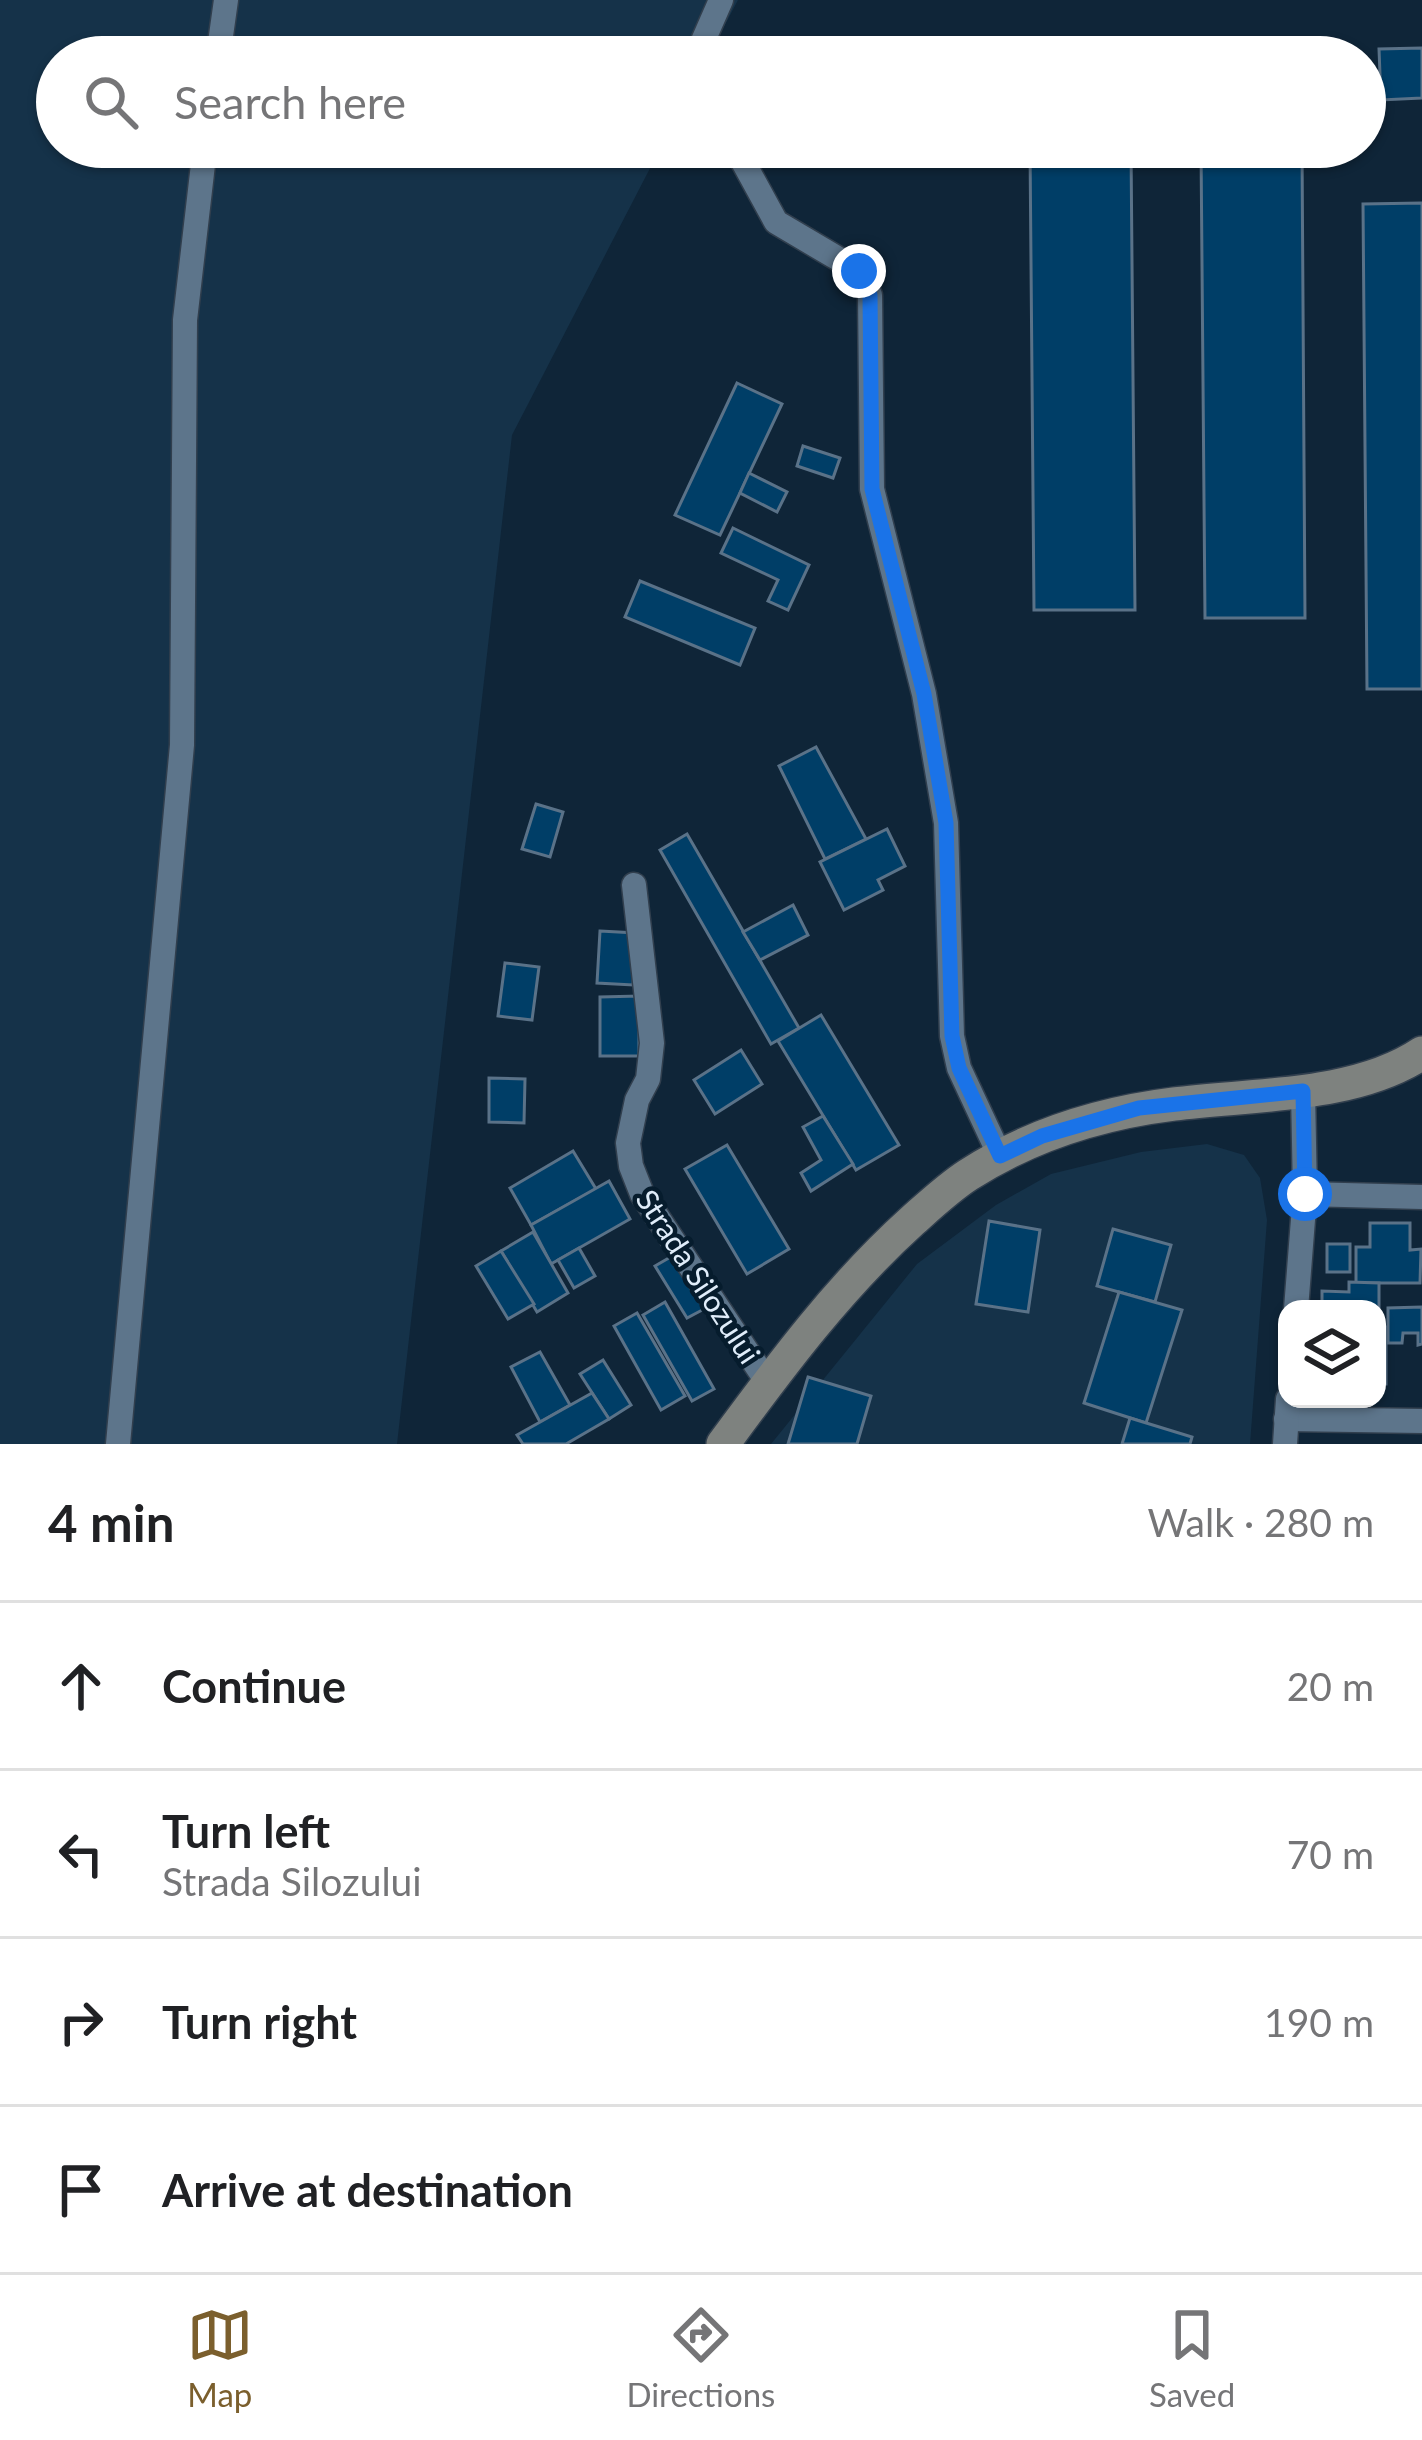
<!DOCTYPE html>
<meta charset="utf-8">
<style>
body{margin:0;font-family:Lato,sans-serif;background:#f2f2f2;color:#202124}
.controls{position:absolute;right:36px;bottom:36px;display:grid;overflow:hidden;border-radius:24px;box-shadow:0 3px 9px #0004}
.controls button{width:108px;height:108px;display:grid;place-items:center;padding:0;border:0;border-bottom:3px solid #e0e0e0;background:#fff;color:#202124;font:60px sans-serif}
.stop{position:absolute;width:36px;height:36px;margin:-27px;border:9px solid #1a73e8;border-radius:50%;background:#fff}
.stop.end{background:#1a73e8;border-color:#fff;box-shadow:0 3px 12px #0008}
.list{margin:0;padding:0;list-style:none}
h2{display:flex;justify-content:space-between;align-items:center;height:156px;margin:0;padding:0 48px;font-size:51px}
h2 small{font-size:39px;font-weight:400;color:#757577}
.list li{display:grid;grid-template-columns:78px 1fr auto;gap:36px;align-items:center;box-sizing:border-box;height:168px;padding:0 48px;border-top:3px solid #e0e0e0}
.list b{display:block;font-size:45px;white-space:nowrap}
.list p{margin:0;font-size:39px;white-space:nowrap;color:#757577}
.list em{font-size:39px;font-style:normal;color:#757577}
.icon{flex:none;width:66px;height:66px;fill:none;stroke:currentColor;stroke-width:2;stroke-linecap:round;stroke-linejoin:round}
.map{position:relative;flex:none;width:1422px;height:1444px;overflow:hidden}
.search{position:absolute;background:#fff;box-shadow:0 3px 9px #0004;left:36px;right:36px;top:36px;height:132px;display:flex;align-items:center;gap:30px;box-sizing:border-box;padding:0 42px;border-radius:66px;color:#757577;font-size:45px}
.sheet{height:828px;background:#fff}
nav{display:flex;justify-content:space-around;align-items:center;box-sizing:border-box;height:168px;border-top:3px solid #e0e0e0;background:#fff;font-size:33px;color:#757577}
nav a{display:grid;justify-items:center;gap:6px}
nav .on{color:#7b5f2d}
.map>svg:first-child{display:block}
</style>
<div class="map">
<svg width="1422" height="1444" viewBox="0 0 1422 1444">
<rect width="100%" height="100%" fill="#0f2538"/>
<g fill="#153249">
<path d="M0,0h738l-30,57h-651v90h604l-149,288 -115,1009h-397z"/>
<path d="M1207,1144l37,11 16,23 7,42 -17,224h-479l146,-180 79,-59 55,-31 90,-22z"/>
</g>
<g fill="#003e67" stroke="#5a7288" stroke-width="3">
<rect x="1030" y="45" width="100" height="12"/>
<path d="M1301,48v9h-100v-8z"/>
<path d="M1422,48v50l-41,2 -2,-51z"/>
<path d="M1030,147h101l4,463h-101z"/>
<path d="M1201,147h101l3,471h-100z"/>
<path d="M1422,203v486h-55l-4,-485z"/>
<path d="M737,383l45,21 -62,131 -45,-20z"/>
<path d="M803,446l37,12 -7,20 -36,-12z"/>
<path d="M749,473l38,19 -10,20 -37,-19z"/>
<path d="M733,528l76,37 -21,45 -20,-9 10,-21 -57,-27z"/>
<path d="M640,581l115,47 -15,37 -115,-48z"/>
<path d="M816,747l50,92 -41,20 -46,-93z"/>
<path d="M536,804l27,8 -13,45 -28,-8z"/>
<path d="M887,829l18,37 -27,14 5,10 -39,20 -24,-48z"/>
<path d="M687,834l112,194 -28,16 -111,-194z"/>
<path d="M793,905l15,30 -48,25 -17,-28z"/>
<path d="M600,931l36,2 -3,52 -36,-2z"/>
<path d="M505,963l34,4 -7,53 -34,-4z"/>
<path d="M639,996v60h-39v-59z"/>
<path d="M821,1015l78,130 -43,25 -78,-129z"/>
<path d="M741,1050l21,34 -47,30 -21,-34z"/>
<path d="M489,1078l36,1 -1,44 -35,-1z"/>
<path d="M823,1116l30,48 -42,27 -10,-18 20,-13 -18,-33z"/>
<path d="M727,1145l62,104 -42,25 -62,-105z"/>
<path d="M573,1151l23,38 -65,36 -21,-37z"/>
<path d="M609,1181l21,38 -79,45 -20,-39z"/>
<path d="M989,1221l51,9 -12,82 -52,-8z"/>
<path d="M1370,1223h40v27l11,-1 -1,34h-64v-36h14z"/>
<path d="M1113,1229l58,16 -16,57 -58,-16z"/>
<path d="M533,1232l35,61 -31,19 -36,-61z"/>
<rect x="1327" y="1244" width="23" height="28"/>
<path d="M579,1248l16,28 -21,12 -16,-28z"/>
<path d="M501,1251l33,53 -26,15 -32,-53z"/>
<path d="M674,1255l32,53 -19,10 -32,-52z"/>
<path d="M1349,1282l30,1v36h-2v-10h-55v-18l27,1z"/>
<path d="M1119,1292l63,18 -36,113 -62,-20z"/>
<path d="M665,1302l49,87 -22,12 -49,-86z"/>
<path d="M1422,1307v37l-4,1v-12h-15l-1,10h-14v-35z"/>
<path d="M637,1313l48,83 -24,14 -47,-84z"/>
<rect x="1377" y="1327" width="9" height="57"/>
<path d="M540,1352l30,53 -30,17 -29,-55z"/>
<path d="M603,1360l28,45 -22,14 -29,-45z"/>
<path d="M808,1377l63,19 -14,48h-69z"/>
<path d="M592,1393l17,26 -43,25h-43l-6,-9z"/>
<path d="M1130,1418l62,19 -2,7h-68z"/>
</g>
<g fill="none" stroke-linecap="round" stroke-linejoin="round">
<defs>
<g id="street">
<path d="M218,57l8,-57"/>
<path d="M696,57l25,-57"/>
<path d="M735,147l41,75 83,49 11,24 2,194 52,205 22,129 6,213 7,32 41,88"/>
<path d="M634,885l18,158 -4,36 -11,21 -9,43 3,23 11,28 126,189"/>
<path d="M1305,1194l117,3"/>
<path d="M1296,1309l9,-115 -2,-103"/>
<path d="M1286,1419l136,2"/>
<path d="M118,1444l64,-699 3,-425 20,-173"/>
<path d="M1285,1444l3,-45"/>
</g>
<path id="secondary" d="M723,1444c58,-79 116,-157 189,-223 18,-16 36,-33 56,-46 62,-40 133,-62 206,-71 78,-10 181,-6 248,-51"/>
</defs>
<use href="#street" stroke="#313f4e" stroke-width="27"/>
<use href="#secondary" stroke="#313f4e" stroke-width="36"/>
<use href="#street" stroke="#5d758b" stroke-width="24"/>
<use href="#secondary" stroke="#7e827f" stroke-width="33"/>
</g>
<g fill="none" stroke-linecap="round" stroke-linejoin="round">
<path stroke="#1a73e8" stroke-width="15" d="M859,271l11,24 2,194 52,205 22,129 6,213 7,32 41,88 42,-20 97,-28 164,-17 2,103"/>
</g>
<g text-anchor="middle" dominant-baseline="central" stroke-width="9" stroke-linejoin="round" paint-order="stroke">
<g font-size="30" fill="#e0edfa" stroke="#061c2d">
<text transform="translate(699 1276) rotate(57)">Strada Silozului</text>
</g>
</g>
</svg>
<div class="controls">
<button><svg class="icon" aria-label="layers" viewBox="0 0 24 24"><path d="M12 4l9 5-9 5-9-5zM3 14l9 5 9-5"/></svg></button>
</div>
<div class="stop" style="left:1305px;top:1194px"></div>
<div class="stop end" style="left:859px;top:271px"></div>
<div class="search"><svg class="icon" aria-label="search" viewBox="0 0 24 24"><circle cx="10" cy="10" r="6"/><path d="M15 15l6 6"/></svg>Search here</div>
</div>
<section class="sheet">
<h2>4 min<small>Walk · 280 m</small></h2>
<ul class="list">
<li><svg class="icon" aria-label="ahead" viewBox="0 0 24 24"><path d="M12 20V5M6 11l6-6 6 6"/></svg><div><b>Continue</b></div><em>20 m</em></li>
<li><svg class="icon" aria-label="left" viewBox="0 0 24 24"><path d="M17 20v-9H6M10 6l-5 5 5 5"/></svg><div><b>Turn left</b><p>Strada Silozului</p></div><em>70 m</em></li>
<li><svg class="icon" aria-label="right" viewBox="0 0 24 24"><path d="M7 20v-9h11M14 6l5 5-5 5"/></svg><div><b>Turn right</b></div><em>190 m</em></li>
<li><svg class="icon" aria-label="arrive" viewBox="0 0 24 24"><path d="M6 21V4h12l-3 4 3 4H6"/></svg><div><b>Arrive at destination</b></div></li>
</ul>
</section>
<nav>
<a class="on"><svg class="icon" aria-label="map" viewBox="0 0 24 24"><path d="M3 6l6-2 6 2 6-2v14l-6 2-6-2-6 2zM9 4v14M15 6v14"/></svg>Map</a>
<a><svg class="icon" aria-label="directions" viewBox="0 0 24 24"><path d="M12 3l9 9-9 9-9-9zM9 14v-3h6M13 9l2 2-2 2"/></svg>Directions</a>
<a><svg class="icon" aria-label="saved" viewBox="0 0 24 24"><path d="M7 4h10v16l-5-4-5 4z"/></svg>Saved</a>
</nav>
